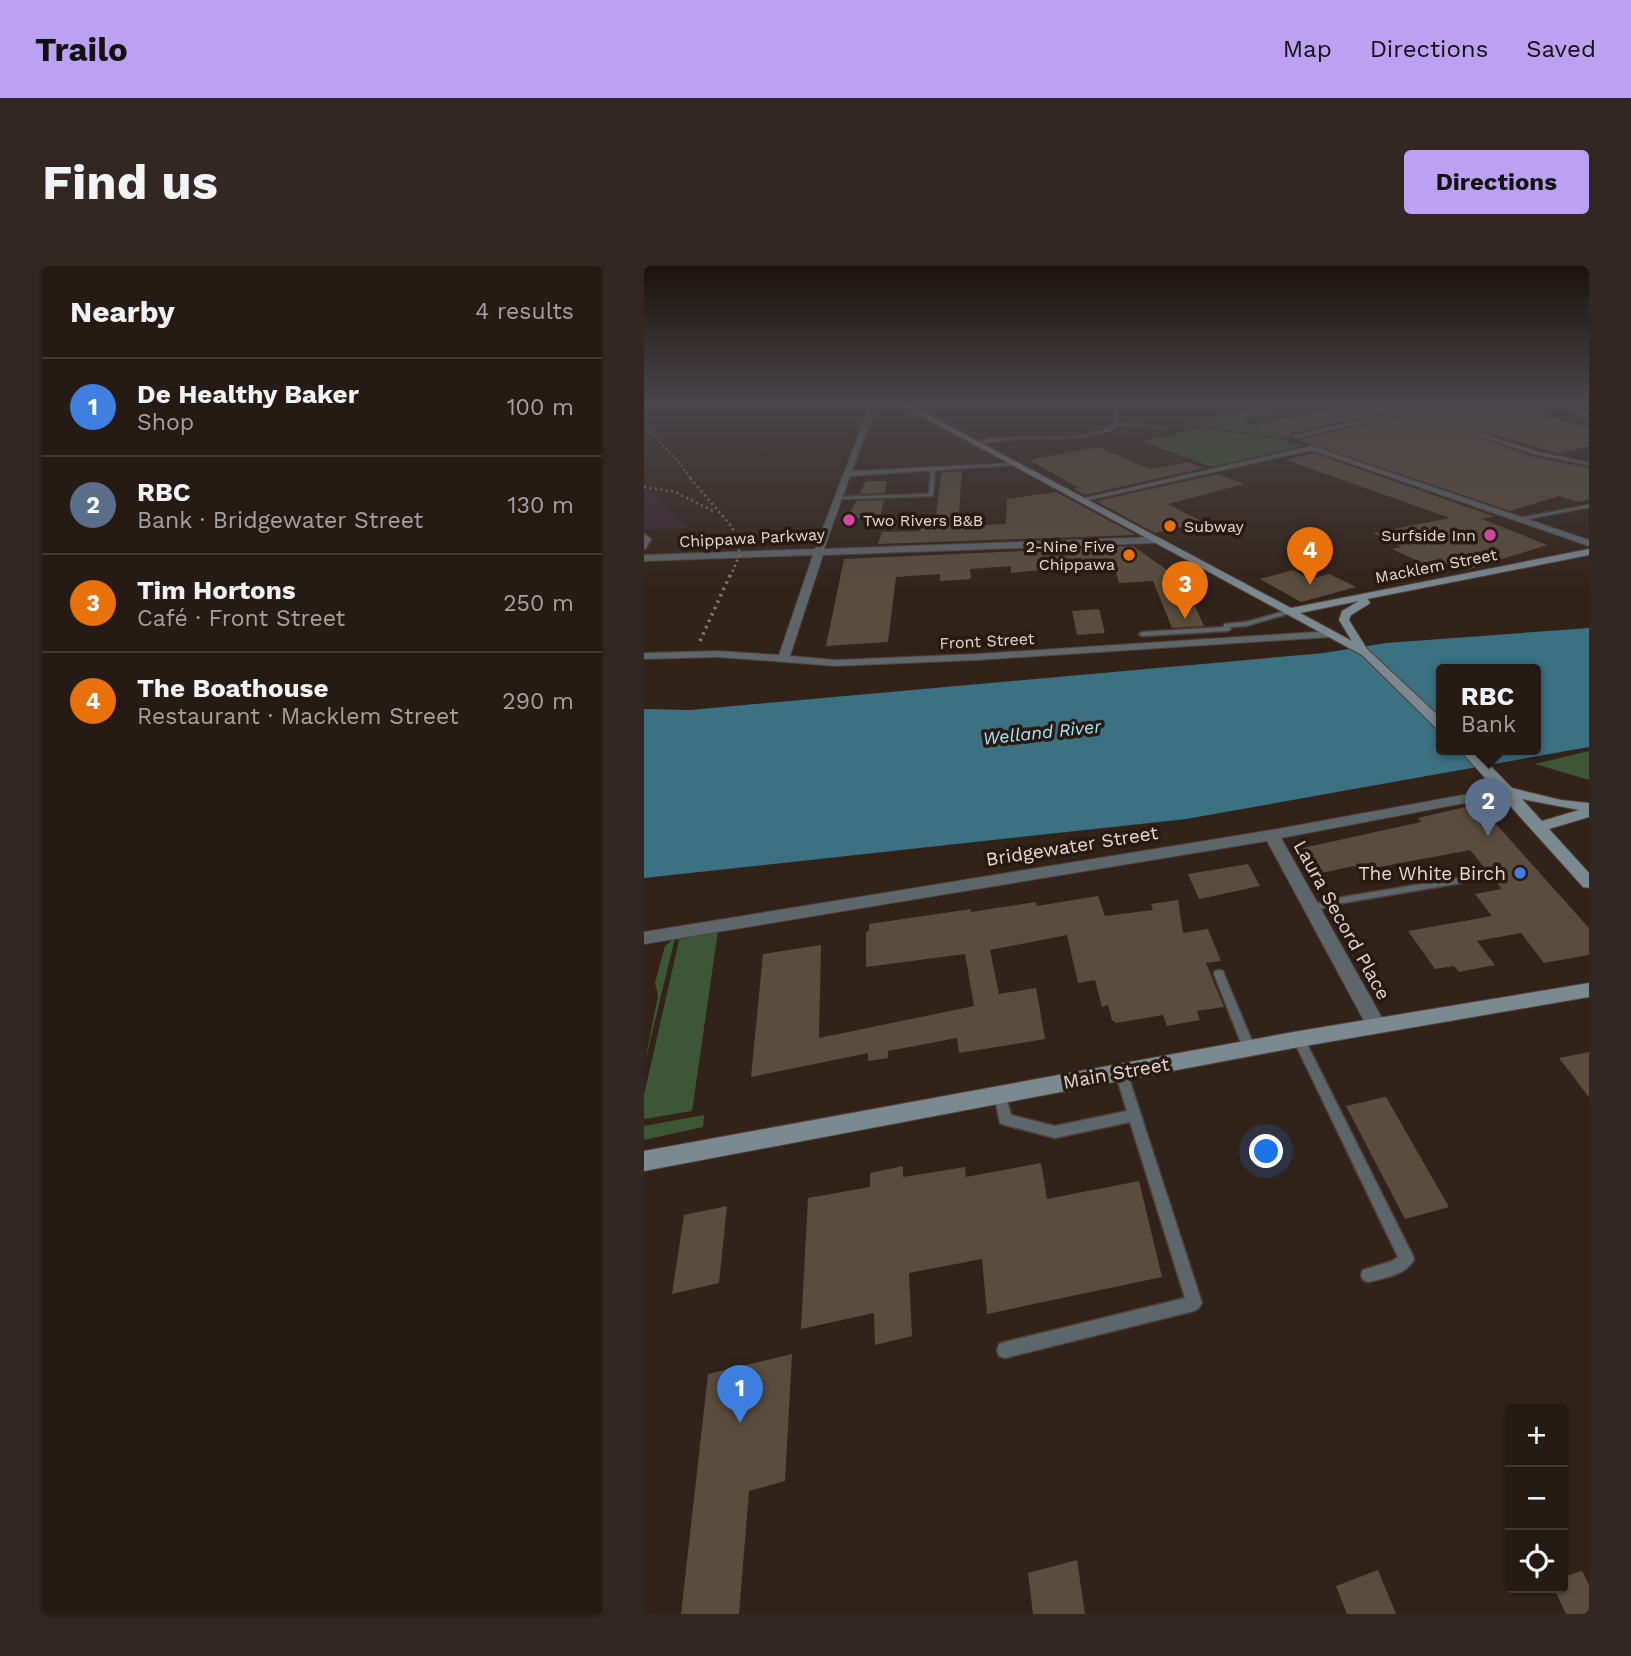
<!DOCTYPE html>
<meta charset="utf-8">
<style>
body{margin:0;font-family:"Work Sans",sans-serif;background:#322722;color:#f1f3f6}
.controls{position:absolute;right:21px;bottom:21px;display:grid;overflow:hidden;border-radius:7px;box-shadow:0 2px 5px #0004}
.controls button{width:63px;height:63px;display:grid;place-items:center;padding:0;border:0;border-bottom:2px solid #423834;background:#261a14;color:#f1f3f6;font:35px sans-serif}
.you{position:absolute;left:623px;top:886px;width:24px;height:24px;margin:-18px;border:5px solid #fff;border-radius:50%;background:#1a73e8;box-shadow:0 0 0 10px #1a73e833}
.badge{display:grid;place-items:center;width:46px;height:46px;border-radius:50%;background:#bca0f2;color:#fff;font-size:23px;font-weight:700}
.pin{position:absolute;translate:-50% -58px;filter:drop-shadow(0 2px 4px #0008)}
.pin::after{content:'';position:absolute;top:37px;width:24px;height:21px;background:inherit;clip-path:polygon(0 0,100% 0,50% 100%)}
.popup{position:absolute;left:792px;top:398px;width:105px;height:91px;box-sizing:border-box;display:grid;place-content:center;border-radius:7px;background:#261a14;filter:drop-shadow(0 2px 5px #0005);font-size:23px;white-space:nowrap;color:#a4a1a0}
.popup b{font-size:26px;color:#f1f3f6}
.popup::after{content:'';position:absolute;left:50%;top:100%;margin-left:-14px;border:14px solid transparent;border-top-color:#261a14}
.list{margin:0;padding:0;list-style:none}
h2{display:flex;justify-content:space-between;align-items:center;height:91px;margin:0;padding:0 28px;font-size:30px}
h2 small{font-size:23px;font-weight:400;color:#a4a1a0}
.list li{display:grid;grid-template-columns:46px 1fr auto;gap:21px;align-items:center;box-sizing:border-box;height:98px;padding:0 28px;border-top:2px solid #423834}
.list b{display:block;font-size:26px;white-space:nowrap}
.list p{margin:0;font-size:23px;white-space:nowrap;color:#a4a1a0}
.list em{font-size:23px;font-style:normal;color:#a4a1a0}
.icon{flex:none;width:38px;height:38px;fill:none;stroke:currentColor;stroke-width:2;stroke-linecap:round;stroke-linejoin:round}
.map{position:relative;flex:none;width:945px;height:1348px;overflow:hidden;border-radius:7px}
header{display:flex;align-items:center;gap:42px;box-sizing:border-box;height:98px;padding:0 35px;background:#bca0f2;color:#111}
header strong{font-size:33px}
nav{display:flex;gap:38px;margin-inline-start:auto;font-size:24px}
.intro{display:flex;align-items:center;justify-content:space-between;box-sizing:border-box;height:168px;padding:0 42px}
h1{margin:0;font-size:49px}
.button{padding:18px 32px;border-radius:7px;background:#bca0f2;color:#111;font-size:24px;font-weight:700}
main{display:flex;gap:42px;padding:0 42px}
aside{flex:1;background:#261a14;border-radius:7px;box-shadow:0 2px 5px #0004}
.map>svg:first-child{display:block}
</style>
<header>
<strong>Trailo</strong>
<nav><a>Map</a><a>Directions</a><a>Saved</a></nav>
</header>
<div class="intro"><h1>Find us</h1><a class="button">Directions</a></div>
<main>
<aside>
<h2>Nearby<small>4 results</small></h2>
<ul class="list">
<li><span class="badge" style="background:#3f7fe0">1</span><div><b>De Healthy Baker</b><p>Shop</p></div><em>100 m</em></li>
<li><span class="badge" style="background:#5c6f8a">2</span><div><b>RBC</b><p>Bank · Bridgewater Street</p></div><em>130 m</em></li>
<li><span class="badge" style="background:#e8710a">3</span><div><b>Tim Hortons</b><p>Café · Front Street</p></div><em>250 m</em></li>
<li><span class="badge" style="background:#e8710a">4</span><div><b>The Boathouse</b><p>Restaurant · Macklem Street</p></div><em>290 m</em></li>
</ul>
</aside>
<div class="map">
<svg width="945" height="1348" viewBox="0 0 945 1348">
<rect width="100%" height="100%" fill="#32231a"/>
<path fill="#3b282f" d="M0,218l44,44 -44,2z"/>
<g fill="#3d5736">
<path d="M559,162l80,12 20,6 -92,21 -69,-26z"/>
<path d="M945,485v29l-54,-16z"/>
<path d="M74,665l-26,180 -48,8v-24l36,-159z"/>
<path d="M31,672l-31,128 14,-70 -3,-13 10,-37z"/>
<path d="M60,849l-1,12 -59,13v-14z"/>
</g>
<path fill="#3d5635" d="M600,136h93l-94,19 48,16 -10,2 -93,-16 68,-16z"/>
<path fill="#3c7182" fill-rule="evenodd" d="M945,362v119l-403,72 -542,59v-169l46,1 634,-57 62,-10zM797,404h94v80h-94z"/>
<g fill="#5a4d3f">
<path d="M716,136h69l-138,31 -2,4 -34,-12z"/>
<path d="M812,136h55l42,10 -11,3 47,12v19l-29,8 -78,-23 -4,6 56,20 55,11v31l-10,3 -20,-6 -49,15 -211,-71z"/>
<path d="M454,181l52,22 38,-7 16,6 -119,27 -12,-6 6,-1 -50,-28z"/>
<path d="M670,187l179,63 -11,3 65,26 -80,25 -23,-7 -13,4 -39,-18 9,-2 -28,-14 77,-15 -164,-58z"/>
<path d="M318,205l-4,55 48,-2 1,-25 49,-7 80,43 -258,9 4,-12 37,-1 1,-6 15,-1 6,-51z"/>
<path d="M574,208l26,10 -76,20 35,18 -48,11 -59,-32z"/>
<path d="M222,215h21l-2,12 -26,1z"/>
<path d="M240,234l-4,17 -23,1h-3l1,-3h-6l7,-14z"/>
<path d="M489,280l51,36 20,44 -32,2 -19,-47 -34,2 -6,-21 -43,2 1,3 -60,6v-7l-41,3 1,10 -31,2v-7l-44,3 -8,65 -62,4 18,-87z"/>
<path d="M649,304l16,9 20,-5 27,13 -55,15 -41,-23z"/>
<path d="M455,343l6,24 -28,2 -5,-24z"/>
<path d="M834,538l111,124v27l-45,8 -23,-30 -44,8 18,24 -36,7 -5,-6 -19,3 -27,-38 84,-15 -17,-22 27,-5 -32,-39 -112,21 -4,-5 -33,7 -18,-25 118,-26 -3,-4z"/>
<path d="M604,598l12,22 -61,13 -11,-25z"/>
<path d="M454,630l7,20 48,-6 -2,-6 27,-4 5,33 25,-4 13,32 -15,2 18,44 -27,4 3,9 -33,6 -4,-11 -47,8 -4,-3 -4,-15 -6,2 -7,-27 -17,3 -11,-48 -77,15 9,44 37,-6 9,51 -86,14 -2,-15 -69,13v7l-20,3v-8l-117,24 12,-123 58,-9 -2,93 155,-32 -9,-52 -99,13v-35l3,-1v-7l102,-15v3l65,-10 1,4z"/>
<path d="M945,786v45l-30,-39z"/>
<path d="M742,831l63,110 -44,12 -59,-113z"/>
<path d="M397,897l6,36 92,-18 23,96 -175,37 -5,-55 -73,14 3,63 -37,9 -1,-32 -73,16 7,-131 62,-11v-14l33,-7v11l62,-10 1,10z"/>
<path d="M83,940l-8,77 -47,11 12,-79z"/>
<path d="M148,1088l-7,127 -36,10 -10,123h-58l27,-240z"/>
<path d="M433,1294l8,54h-52l-5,-41z"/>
<path d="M734,1304l18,44h-49l-11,-28z"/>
<path d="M938,1305l7,14v29h-23l-12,-26h9v-11z"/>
</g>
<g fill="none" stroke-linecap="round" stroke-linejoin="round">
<defs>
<g id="lane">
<path d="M468,136h9l-6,2 4,19 48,5 -49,-3 -9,6 -27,6 -69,2 -38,5 -2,-1c45,-15 101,7 142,-19z"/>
<path d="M837,168l57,18 51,11v2l-54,-11 -55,-18z"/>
<path d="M289,202l2,1 -2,27 -95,3 -2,-1 2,-1 91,-3 2,-25z"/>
<path d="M945,239v2l-72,14 -3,-2z"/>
<path d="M0,268l7,5 -5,9 -2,1z"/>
<path d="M645,344l3,2 -1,1 -45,13 -16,1 1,2 -3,2 -86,5 -3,-2 3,-2 82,-5v-3l22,-2z"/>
<path d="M814,612l5,3 -2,2 -124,21 -24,7 -5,-3 1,-2 28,-8z"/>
<path d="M575,704l4,1 1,3 31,74 -2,3 -4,2 -4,-2 -2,-3 -29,-74 1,-3z"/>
<path d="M655,768l4,2 109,218 2,5c-7,16 -30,19 -46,23l-5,-2 -2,-5 2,-5 29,-9 6,-4 -105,-218 2,-3z"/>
<path d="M477,801l4,1 2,4 75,231 -3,5 -5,3 -189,47 -6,-2 -2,-6 2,-6 6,-2 180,-44 -55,-176 -75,16 -50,-13 -5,-2 -6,-29 2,-4 4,-1 4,1 7,25 44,11 72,-15 -12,-39 2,-4z"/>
</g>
<g id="street">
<path d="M227,136h6l-25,69 162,-8 4,2 -168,11 -26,73 332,-12 5,3 -5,3 -333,12 -33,101 46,4 141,-6 354,-23 6,3 -6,3 -354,23 -141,6 -118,-9 -74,2v-6l74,-2 61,4 34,-100 -169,6v-6l171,-6z"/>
<path d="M798,136h12l-159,36 -3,-2z"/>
<path d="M909,136h9l27,12v4z"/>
<path d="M668,180l277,94v6l-277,-96 -232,52 -4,-2z"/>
<path d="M863,521l5,1 2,3 -2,3 -231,44 105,187 -3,5 -7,3 -7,-3 -102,-189 -623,103v-12l628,-102z"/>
</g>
<g id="secondary">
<path d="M252,136h8l387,206 298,-59v6l-222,44 3,3 -1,2 -18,11 -2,5 18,29 74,69v11l-5,-1 -74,-73zM715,335l-17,10 -3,9 13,21 -52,-28z"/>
<path d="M816,484h15l37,38 49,12 28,3v14l-40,12 40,44v15l-6,-1zM878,533l57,11 -37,11z"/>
<path d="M945,717v14l-290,50 -655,124v-20l655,-120z"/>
</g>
</defs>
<use href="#lane" stroke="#4e4038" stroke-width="3"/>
<use href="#street" stroke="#4e4038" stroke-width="2"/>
<use href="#secondary" stroke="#4e4038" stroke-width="2"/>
<use href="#lane" fill="#5d666a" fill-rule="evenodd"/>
<use href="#street" fill="#5d666a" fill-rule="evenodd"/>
<use href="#secondary" fill="#7b8990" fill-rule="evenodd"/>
<path stroke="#83766f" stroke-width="2" stroke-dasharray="2 2.5" stroke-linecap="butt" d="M0,160l35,36 13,18"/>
<g stroke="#83766f" stroke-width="2.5" stroke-dasharray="2 3.5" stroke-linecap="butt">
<path d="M46,212l42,49 8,27 -10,23"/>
<path d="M0,221l31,5 38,19"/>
</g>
<path stroke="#83766f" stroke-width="3.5" stroke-dasharray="2.5 4.5" stroke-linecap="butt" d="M56,375l30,-66"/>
</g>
<linearGradient id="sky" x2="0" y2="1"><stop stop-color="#1c130e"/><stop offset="0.42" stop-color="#494549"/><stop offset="1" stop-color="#494549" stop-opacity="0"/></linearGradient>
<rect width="945" height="325" fill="url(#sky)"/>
<g fill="#d1479c" stroke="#281911" stroke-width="2.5">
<circle cx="205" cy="254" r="7"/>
<circle cx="846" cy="269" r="7"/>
</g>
<g fill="#e8710a" stroke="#281911" stroke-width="2.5">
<circle cx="526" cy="260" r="7"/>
<circle cx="485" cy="289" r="7"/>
</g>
<circle fill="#3f7fe0" stroke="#281911" stroke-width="2.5" cx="876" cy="607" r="7"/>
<g text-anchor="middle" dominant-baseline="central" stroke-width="7" stroke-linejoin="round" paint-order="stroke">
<g font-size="16" fill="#e3d9d3" stroke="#281911" text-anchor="start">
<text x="219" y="254">Two Rivers B&amp;B</text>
<text x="540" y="260">Subway</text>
<text x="832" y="269" text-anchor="end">Surfside Inn</text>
<text x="471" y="280" text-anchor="end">2-Nine Five<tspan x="471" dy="18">Chippawa</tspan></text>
</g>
<g font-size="16" fill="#e3d9d3" stroke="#281911">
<text transform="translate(108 272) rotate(-3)">Chippawa Parkway</text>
<text transform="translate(792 300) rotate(-11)">Macklem Street</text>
<text transform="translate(343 375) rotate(-3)">Front Street</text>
</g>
<g font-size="18" font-style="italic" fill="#a5e8fe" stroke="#281911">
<text transform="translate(398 466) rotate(-6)">Welland River</text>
</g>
<g font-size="19" fill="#e3d9d3" stroke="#281911">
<text transform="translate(428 580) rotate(-9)">Bridgewater Street</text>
<text transform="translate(698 654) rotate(61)">Laura Secord Place</text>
<text transform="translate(472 807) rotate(-10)">Main Street</text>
</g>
<g font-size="19" fill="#e3d9d3" stroke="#281911" text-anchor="end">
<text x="862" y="607">The White Birch</text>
</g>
</g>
</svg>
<div class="controls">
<button>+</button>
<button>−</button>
<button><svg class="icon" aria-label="locate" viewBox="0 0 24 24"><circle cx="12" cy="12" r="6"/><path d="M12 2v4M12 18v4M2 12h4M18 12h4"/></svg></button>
</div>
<div class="you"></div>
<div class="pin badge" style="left:96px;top:1157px;background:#3f7fe0">1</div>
<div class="pin badge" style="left:844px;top:570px;background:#5c6f8a">2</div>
<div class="popup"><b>RBC</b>Bank</div>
<div class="pin badge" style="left:541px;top:353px;background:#e8710a">3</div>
<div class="pin badge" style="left:666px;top:319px;background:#e8710a">4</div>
</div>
</main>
